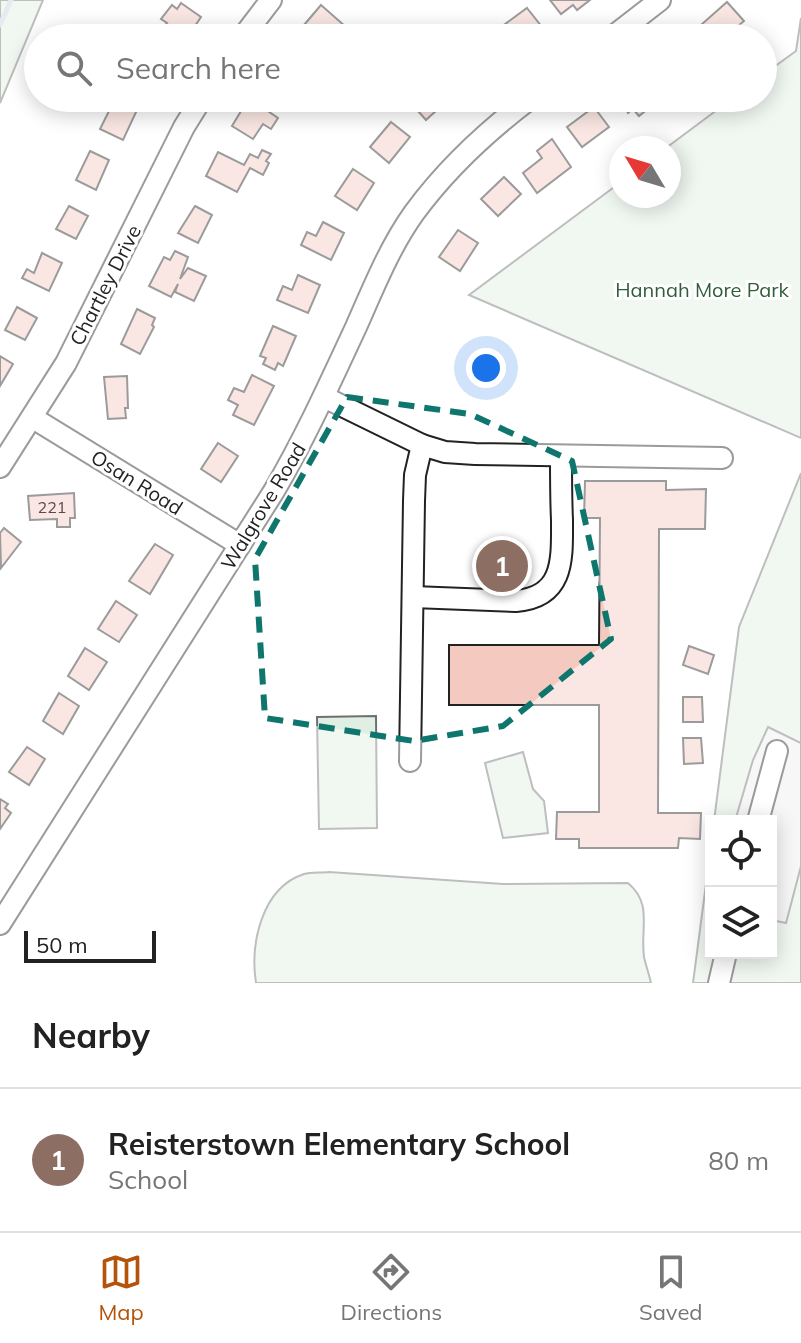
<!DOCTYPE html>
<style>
body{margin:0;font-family:Mulish,sans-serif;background:#f6f6f6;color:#222}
.controls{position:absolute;right:24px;bottom:24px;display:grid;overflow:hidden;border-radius:0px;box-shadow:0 4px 20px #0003}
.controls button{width:72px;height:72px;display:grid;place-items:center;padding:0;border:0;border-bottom:2px solid #e0e0e0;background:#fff;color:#222;font:40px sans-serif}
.compass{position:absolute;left:609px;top:136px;width:72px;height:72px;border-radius:50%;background:#fff;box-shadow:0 4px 20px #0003;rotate:308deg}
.scale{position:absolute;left:24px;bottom:20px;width:132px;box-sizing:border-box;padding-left:8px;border:4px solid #222;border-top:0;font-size:22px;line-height:28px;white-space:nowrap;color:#222;-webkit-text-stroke:6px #fff;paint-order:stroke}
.you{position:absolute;left:486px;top:368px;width:28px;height:28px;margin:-20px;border:6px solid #fff;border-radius:50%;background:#1a73e8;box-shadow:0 0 0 12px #1a73e833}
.badge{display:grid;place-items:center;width:52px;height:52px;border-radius:50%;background:#b45309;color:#fff;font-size:26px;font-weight:700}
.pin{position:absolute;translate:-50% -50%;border:4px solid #fff;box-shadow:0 2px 8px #0006}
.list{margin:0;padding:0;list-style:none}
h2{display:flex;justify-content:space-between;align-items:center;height:104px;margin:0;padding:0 32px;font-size:34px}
h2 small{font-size:26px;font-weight:400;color:#767676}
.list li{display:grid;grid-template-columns:52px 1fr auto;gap:24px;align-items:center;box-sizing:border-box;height:144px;padding:0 32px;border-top:2px solid #e0e0e0}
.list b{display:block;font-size:30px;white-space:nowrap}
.list p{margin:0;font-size:26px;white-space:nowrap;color:#767676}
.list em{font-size:26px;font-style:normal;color:#767676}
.icon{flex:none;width:44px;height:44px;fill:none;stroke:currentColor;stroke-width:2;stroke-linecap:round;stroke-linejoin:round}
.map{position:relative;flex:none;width:801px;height:983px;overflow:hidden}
.search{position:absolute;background:#fff;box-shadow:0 4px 20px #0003;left:24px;right:24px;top:24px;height:88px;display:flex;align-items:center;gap:20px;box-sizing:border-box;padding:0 28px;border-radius:44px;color:#767676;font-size:30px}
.sheet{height:248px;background:#fff}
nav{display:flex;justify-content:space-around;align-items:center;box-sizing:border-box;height:112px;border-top:2px solid #e0e0e0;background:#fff;font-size:22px;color:#767676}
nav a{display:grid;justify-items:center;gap:4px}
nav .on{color:#b45309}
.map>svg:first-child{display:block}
</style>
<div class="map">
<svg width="801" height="983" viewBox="0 0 801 983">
<rect width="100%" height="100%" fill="#fff"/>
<g fill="#e0efe3" stroke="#6f6f6f" stroke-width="2">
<path d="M0,0h43l-43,103z"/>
<path d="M801,18v420l-332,-143 152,-113v14h48v-48h-3l67,-50h30v-23l33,-24z"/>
<path d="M801,473v510h-108l18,-137v107h60v-132h-57l25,-194z"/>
<path d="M376,716l1,112 -58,1 -2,-112z"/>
<path d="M523,752l10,37 11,12 4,32 -45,5 -18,-75z"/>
<path d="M329,872l174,12 125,-1c25,21 12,45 16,74 2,9 5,17 7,26h-395c-6,-38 5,-95 48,-109 7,-2 17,-1 25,-2z"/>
</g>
<path fill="#ededed" stroke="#6f6f6f" stroke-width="2" d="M768,727l33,16v123l-15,57 -15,-3v-99h-36l18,-61z"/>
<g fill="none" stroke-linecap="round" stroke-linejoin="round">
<path stroke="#c7d3dd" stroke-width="5" d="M0,25l11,-25"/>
</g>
<g fill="#f3c9c0" stroke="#222" stroke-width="2">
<path d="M550,0h40l-13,10 -4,-5 -12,9z"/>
<path d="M727,2l17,19 -20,17h-10l-12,-14z"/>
<path d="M181,3l20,14 -14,21h-15l-11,-8 6,-7 -6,-4 11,-14 5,4z"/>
<path d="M321,5l25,22 -9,11h-18l-15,-13z"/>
<path d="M527,8l15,19 -15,11h-18l-8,-11z"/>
<path d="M249,98l29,20 -7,11 -8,-5 -10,15 -21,-13z"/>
<path d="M413,98h37l-24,22 -17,-19z"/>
<path d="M617,98h31l-4,2 6,7 -11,9 -6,-7 -5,4 -2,-4 -3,2 -7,-9 3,-2z"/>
<path d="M115,99l22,11 -14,30 -23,-11z"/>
<path d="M594,107l15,20 -27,20 -15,-20z"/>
<path d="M391,122l19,15 -21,26 -19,-16z"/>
<path d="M552,139l19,28 -34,26 -14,-20 19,-15 -5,-7z"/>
<path d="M262,150l9,4 -5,7 3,2 -6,12 -13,-7 -13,24 -31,-16 12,-24 26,13 6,-11 8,4z"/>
<path d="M90,151l19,9 -13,30 -20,-10z"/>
<path d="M353,169l21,14 -17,27 -22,-14z"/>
<path d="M504,177l17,17 -23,22 -17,-17z"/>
<path d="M69,206l19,10 -12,23 -20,-10z"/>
<path d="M195,206l17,9 -14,28 -20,-10z"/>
<path d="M323,222l21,11 -13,27 -30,-15 6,-13 9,4z"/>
<path d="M458,230l20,13 -18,28 -21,-14z"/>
<path d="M175,251l13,6 -8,22 8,-11 18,8 -12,25 -19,-9 3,-8 -7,13 -22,-11 15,-29 6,3z"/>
<path d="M42,253l20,10 -13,28 -27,-13 5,-9 7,4z"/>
<path d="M298,275l22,10 -12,28 -31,-13 6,-14 9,4z"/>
<path d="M17,307l20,11 -12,22 -20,-10z"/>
<path d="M137,309l18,9 -3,7 2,2 -14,27 -19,-10z"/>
<path d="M273,326l23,10 -13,30 -5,-3 -3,7 -12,-6 3,-6 -6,-2z"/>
<path d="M0,356l13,8 -13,22z"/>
<path d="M252,375l22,11 -20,39 -21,-10 5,-10 -10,-5 6,-12 10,4z"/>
<path d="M127,376l1,32h-3l1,10 -18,1 -4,-42z"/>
<path d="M218,443l20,13 -17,26 -20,-13z"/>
<path d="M585,481h81v9l40,-1 -1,40h-46l-1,284h43l-1,26 -21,-1 -1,10h-99v-9h-23l1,-27h42v-107h-150v-60h150l1,-127h-16z"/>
<path d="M74,493l1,25h-5v9h-13v-8l-27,1 -2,-24z"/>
<path d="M4,528l17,14 -20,26 -1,-35z"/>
<path d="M155,544l18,11 -23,39 -21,-13z"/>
<path d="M116,601l21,14 -18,27 -21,-13z"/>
<path d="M689,646l25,9 -6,19 -25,-9z"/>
<path d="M85,648l22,14 -18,28 -21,-14z"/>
<path d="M59,693l20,13 -16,28 -20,-13z"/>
<path d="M683,697h19l1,25h-20z"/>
<path d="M683,738h18l2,25 -19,1z"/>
<path d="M27,747l18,12 -16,26 -20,-13z"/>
<path d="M0,799l8,5 -3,4 6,5 -11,16z"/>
</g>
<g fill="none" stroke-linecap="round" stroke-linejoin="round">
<defs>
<g id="minor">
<path d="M242,38l29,-38"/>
<path d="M611,38l49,-38"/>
<path d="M324,397l98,48"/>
<path d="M33,418l207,127"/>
<path d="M0,467l66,-104 118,-236 18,-29"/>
<path d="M413,597l103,4c49,-4 46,-43 46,-81 -1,-21 -1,-42 -1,-63"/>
<path d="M410,761l4,-260 1,-26 7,-30 23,7 30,2 247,4"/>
<path d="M758,821l19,-70"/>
<path d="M0,924l274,-433c31,-53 56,-108 82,-164 17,-38 33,-79 58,-114 33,-45 73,-82 117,-115"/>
<path d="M719,983l7,-30"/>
</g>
</defs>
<use href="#minor" stroke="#222" stroke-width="24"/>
<use href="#minor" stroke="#fff" stroke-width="20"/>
</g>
<path d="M0 0H801V983H0ZM347,397l123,17 102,47 39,178 -108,87 -89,15 -149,-23 -10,-159z" fill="#fff" fill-opacity=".55" fill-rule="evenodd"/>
<path fill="none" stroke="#0f766e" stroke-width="6" stroke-dasharray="16 10" stroke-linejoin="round" d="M347,397l123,17 102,47 39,178 -108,87 -89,15 -149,-23 -10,-159z"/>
<g text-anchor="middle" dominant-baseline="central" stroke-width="6" stroke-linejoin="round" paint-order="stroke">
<g font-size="16" fill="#564c4a">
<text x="52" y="507">221</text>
</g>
<g font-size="20" fill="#222" stroke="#fff">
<text transform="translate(105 285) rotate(-63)">Chartley Drive</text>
<text transform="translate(137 482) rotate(32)">Osan Road</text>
<text transform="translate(263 506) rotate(-59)">Walgrove Road</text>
</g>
<g font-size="20" fill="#2f5e38" stroke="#fff">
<text x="702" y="289">Hannah More Park</text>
</g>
</g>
</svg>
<div class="controls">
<button><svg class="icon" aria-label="locate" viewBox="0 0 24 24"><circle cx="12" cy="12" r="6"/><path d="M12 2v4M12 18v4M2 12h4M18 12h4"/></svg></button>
<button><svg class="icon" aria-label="layers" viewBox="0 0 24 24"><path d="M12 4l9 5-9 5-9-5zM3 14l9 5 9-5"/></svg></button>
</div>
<svg class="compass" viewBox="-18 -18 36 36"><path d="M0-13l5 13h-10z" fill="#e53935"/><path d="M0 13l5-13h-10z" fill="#767676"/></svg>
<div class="scale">50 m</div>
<div class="you"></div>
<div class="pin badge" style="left:502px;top:566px;background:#8d6e63">1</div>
<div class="search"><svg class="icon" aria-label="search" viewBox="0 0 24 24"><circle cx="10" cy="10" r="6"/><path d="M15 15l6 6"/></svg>Search here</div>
</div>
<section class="sheet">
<h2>Nearby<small></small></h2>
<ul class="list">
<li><span class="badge" style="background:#8d6e63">1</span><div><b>Reisterstown Elementary School</b><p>School</p></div><em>80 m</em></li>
</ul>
</section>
<nav>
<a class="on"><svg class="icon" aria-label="map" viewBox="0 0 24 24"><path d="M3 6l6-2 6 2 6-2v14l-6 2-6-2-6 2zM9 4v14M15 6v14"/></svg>Map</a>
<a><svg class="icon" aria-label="directions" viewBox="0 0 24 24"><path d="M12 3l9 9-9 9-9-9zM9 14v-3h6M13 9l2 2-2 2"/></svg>Directions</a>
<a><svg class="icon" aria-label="saved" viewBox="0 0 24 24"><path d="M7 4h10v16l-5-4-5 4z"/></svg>Saved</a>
</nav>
